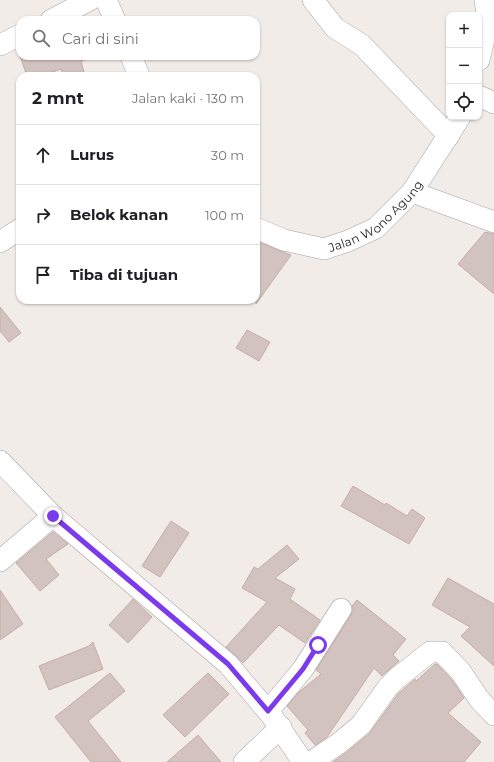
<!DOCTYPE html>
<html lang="id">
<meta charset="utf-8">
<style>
body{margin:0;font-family:Montserrat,sans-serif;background:#f2f2f2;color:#202124}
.controls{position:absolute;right:12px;top:12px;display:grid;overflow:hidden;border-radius:8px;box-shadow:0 1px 3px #0004}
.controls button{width:36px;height:36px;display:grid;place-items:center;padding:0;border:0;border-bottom:1px solid #e0e0e0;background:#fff;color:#202124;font:20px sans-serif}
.stop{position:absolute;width:12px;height:12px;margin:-9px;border:3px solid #7c3aed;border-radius:50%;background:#fff}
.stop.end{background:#7c3aed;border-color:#fff;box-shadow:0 1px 4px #0008}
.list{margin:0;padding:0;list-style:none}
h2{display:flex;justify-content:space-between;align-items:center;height:52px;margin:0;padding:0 16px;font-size:17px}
h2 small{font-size:13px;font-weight:400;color:#757577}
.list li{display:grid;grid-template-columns:26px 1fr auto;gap:12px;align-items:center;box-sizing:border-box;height:60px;padding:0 16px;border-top:1px solid #e0e0e0}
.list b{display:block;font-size:15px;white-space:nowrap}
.list em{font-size:13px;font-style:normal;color:#757577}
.icon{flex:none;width:22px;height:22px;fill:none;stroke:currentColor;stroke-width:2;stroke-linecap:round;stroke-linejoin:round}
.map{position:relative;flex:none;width:494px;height:762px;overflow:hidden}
.search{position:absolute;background:#fff;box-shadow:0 1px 3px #0004;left:16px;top:16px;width:244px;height:44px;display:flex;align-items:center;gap:10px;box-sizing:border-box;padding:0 14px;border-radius:12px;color:#757577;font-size:15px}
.panel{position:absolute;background:#fff;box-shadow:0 1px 3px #0004;left:16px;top:72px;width:244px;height:232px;border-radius:12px}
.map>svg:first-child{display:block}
</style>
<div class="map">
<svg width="494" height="762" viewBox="0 0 494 762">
<rect width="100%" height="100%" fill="#f2ece8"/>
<g fill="#d3c3c0" stroke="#c6aca8">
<path d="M20,56h70v2l-9,3 4,15h-21l-3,-7 -20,7h-14z"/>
<path d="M485,232l9,2v60l-36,-30z"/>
<path d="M256,241l35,14 -35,49z"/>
<path d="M0,307l21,26 -12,9 -9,-11z"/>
<path d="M247,330l23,12 -11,19 -23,-13z"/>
<path d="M353,486l32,19 1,-2 21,13 5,-7 13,9 -16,26 -68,-38z"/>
<path d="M171,521l18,12 -29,44 -18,-11z"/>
<path d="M53,532l15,12 -22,15 13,16 -19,16 -24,-28z"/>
<path d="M287,545l12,14 -24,19 20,11 -5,10 30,21 -15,23 -26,-18 -36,38 -17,-16 41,-45 -25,-14 12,-21 4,2z"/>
<path d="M448,578l46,26v62l-33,-30 9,-9 -38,-22z"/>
<path d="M0,590l23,34 -23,16z"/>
<path d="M133,599l19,18 -24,26 -19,-18z"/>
<path d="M357,600l49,39 -13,16 6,6 -17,15 -8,-8 -47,69 -12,8 -10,-12 3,-3 -21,-24 12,-14 22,-18 -5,-4 35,-55 2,-5 -1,-4z"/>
<path d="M93,642l10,27 -54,21 -10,-24 50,-20z"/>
<path d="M435,664h2l15,16 12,18 -16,15 33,29 -17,20h-131l13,-9 23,-19 29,-40 17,-15 1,2z"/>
<path d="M110,673l15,18 -37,30 33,41h-30l-36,-45z"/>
<path d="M208,673l21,21 -44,43 -22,-22z"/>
<path d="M198,735l23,27h-54z"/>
</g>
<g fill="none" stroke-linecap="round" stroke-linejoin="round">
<defs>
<g id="minor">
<path d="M106,0l9,20"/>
<path d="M313,0l22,28 27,17 87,91"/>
<path d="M51,20l39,-20"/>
<path d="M0,45l20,-10"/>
<path d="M131,56l8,20"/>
<path d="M479,60l9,-38 -3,-22"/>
<path d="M479,96l15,7"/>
<path d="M412,192l82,30"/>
<path id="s1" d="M256,228l28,12 40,9 24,-8 28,-13 36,-36 48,-75"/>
<path d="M0,242l20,-13"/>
<path d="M0,461l53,55 175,148 43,51 32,47"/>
<path d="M0,561l53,-45"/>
<path d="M268,711l35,-42 38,-60"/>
<path d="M244,762l37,-35"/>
<path d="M311,762l27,-18 23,-19 27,-38 8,-8 34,-27h12l19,20 18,27 15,16"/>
</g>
</defs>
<use href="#minor" stroke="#a3a3a3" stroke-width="22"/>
<use href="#minor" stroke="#fff" stroke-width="21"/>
</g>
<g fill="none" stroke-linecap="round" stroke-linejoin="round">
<path stroke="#7c3aed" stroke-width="5" d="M53,516l175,148 40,47 35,-42 15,-24"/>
</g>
<g text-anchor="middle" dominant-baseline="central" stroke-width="4" stroke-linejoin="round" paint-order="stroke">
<g font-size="12" fill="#222" stroke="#fff">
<text stroke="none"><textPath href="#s1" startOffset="134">Jalan Wono Agung</textPath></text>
</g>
</g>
</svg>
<div class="controls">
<button>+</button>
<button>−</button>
<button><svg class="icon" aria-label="locate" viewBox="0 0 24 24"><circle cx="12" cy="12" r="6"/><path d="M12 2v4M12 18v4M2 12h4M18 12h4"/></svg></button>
</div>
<div class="stop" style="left:318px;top:645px"></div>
<div class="stop end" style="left:53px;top:516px"></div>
<div class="search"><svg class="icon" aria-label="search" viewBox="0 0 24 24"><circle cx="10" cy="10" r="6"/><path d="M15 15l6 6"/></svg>Cari di sini</div>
<section class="panel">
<h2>2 mnt<small>Jalan kaki · 130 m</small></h2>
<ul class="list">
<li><svg class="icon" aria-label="ahead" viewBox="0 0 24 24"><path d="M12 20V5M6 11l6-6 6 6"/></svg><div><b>Lurus</b></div><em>30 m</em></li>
<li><svg class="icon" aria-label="right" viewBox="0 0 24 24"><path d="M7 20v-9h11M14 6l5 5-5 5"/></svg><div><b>Belok kanan</b></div><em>100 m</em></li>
<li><svg class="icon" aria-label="arrive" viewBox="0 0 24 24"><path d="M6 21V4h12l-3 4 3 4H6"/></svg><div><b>Tiba di tujuan</b></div></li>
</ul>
</section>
</div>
